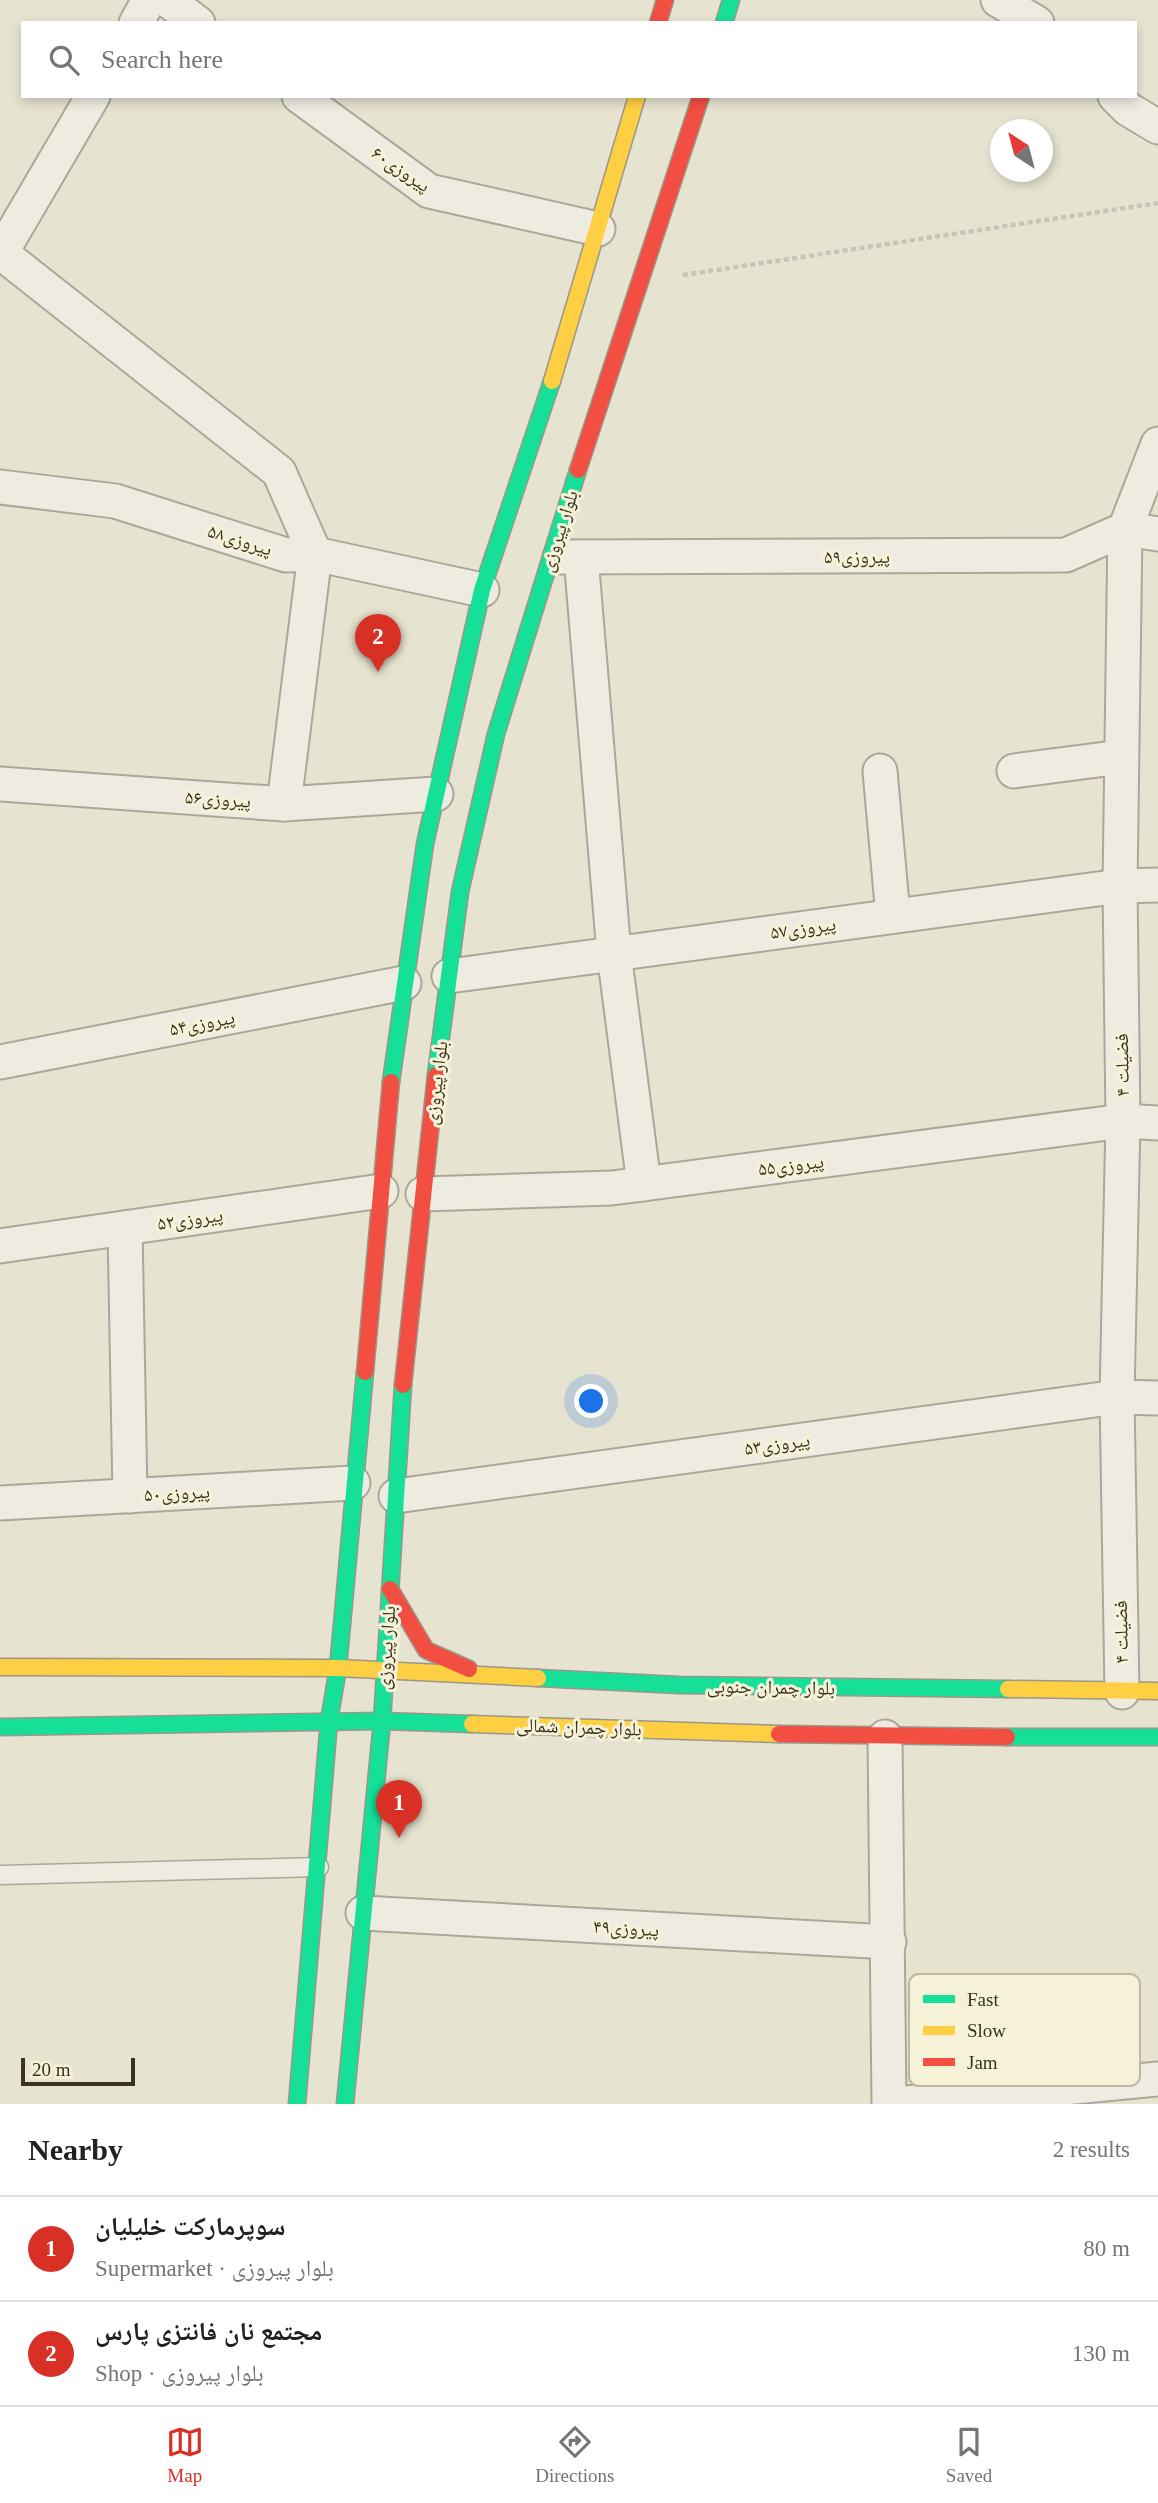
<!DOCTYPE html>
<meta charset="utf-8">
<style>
body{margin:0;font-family:"Times New Roman","Noto Naskh Arabic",serif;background:#f2f2f2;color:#202124}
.compass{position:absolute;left:990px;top:119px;width:63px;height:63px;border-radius:50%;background:#fff;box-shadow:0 4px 10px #0003;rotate:324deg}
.scale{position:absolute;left:21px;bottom:18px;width:114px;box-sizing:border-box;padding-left:7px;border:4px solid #3b3120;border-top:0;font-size:19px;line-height:24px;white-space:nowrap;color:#3b3120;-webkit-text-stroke:5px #f6f2d7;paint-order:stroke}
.you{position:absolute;left:592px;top:1402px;width:24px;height:24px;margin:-18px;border:5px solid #fff;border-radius:50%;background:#1a73e8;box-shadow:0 0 0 10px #1a73e833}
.badge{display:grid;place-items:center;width:46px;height:46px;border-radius:50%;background:#d93025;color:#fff;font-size:23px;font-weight:700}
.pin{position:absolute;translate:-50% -58px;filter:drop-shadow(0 2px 4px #0008)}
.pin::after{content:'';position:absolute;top:37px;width:24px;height:21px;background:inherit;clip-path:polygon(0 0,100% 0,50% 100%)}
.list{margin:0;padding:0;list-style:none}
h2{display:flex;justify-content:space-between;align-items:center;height:91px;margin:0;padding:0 28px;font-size:30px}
h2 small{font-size:23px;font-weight:400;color:#757577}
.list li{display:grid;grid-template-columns:46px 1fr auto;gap:21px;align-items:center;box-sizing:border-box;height:105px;padding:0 28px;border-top:2px solid #e0e0e0}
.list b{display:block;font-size:26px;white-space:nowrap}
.list p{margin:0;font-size:23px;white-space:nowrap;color:#757577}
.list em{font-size:23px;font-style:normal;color:#757577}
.icon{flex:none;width:38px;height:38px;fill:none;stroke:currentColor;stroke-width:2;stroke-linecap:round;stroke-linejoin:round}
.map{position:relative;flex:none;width:1158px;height:2104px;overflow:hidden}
.search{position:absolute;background:#fff;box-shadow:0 4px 10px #0003;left:21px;right:21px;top:21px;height:77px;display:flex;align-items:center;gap:18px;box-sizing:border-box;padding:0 24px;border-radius:0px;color:#757577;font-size:26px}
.sheet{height:301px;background:#fff}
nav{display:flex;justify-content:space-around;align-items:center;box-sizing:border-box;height:98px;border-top:2px solid #e0e0e0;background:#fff;font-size:19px;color:#757577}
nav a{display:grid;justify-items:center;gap:4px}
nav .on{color:#d93025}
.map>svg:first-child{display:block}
</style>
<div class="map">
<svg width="1158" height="2104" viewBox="0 0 1158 2104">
<rect width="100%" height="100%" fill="#e6e3d0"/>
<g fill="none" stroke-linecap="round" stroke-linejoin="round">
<defs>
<path id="lane" d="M0,1875l319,-8"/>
<g id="street">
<path d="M167,0l31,23"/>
<path d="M998,0l39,23"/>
<path d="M136,23l13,-23"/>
<path d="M299,96l130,95 169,38"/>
<path d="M1115,96l13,13 30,18"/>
<path d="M0,252l279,220 36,82 -31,250"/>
<path d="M1,253l92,-157"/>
<path d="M0,487l115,14 171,54 29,-1 167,36"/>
<path d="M560,557l506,-2 59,-26 33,5"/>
<path d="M581,557l33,396 30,231"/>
<path d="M880,771l13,145"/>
<path d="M1014,771l107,-14"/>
<path d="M0,784l284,20 152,-10"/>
<path d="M449,976l671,-90 38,-1"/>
<path d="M0,1062l404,-79"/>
<path d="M423,1194l189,-6 511,-67 35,2"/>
<path d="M125,1228l5,268"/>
<path d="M0,1246l381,-55"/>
<path d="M396,1496l721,-99 41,1"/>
<path d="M0,1503l353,-20"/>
<path d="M1122,1692l-5,-295 6,-276 -3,-235 5,-357 33,-85"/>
<path d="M885,1737l4,367"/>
<path d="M363,1913l526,29"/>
<path d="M896,2104l262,-25"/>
</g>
<g id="fast">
<path d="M724,23l7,-23"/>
<path d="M436,1075l24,-183 36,-158 82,-264"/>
<path d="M391,1082l34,-238 57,-254 70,-209"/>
<path d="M538,1678l141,7 329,4"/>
<path d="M0,1727l382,-6 90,3"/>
<path d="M1007,1737h151"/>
<path d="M297,2104l32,-383 9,-53 27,-296"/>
<path d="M345,2104l37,-383 21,-336"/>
</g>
<g id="slow">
<path d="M552,381l85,-285"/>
<path d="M0,1667l338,1 200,10"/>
<path d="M1008,1689l150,2"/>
<path d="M472,1724l307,10"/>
</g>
<g id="jam">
<path d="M658,23l7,-23"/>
<path d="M578,470l123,-374"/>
<path d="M365,1372l26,-290"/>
<path d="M403,1385l33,-310"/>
<path d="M390,1589l36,61 43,19"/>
<path d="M779,1734l228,3"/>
</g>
</defs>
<use href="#lane" stroke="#aca798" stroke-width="21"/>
<use href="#street" stroke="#aca798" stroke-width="37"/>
<use href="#fast" stroke="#9b9788" stroke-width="19"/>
<use href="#slow" stroke="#9b9788" stroke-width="19"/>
<use href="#jam" stroke="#9b9788" stroke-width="19"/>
<path stroke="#c7c4b8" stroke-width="4.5" stroke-dasharray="5 3.5" stroke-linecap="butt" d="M683,275l475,-72"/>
<use href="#lane" stroke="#eeece1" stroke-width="18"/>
<use href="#street" stroke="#eeece1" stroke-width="33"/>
<use href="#fast" stroke="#16e098" stroke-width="16"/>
<use href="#slow" stroke="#ffcf43" stroke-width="16"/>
<use href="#jam" stroke="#f24e42" stroke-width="16"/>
</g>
<g text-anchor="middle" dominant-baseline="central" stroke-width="6" stroke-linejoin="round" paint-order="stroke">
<g font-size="19" fill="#3b3120" stroke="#f6f2d7">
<text transform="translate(401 169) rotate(34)">پیروزی۶۰</text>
<text transform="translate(559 531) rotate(-72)">بلوار پیروزی</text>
<text transform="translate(240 540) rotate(17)">پیروزی۵۸</text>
<text x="857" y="556">پیروزی۵۹</text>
<text transform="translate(218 799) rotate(4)">پیروزی۵۶</text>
<text transform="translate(803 928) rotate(-8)">پیروزی۵۷</text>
<text transform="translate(202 1023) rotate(-11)">پیروزی۵۴</text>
<text transform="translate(1122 1065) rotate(-91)">فضیلت ۴</text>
<text transform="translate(436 1083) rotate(-83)">بلوار پیروزی</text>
<text transform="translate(791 1165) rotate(-7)">پیروزی۵۵</text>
<text transform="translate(190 1219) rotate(-8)">پیروزی۵۲</text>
<text transform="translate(777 1444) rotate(-8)">پیروزی۵۳</text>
<text transform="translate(177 1493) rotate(-3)">پیروزی۵۰</text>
<text transform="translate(1121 1632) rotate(-91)">فضیلت ۴</text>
<text transform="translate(386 1648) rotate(-86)">بلوار پیروزی</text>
<text transform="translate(771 1687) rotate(1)">بلوار چمران جنوبی</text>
<text transform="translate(579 1727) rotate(2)">بلوار چمران شمالی</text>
<text transform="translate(626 1928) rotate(3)">پیروزی۴۹</text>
</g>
</g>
<rect x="909" y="1974" width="231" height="112" rx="10" fill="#f6f2d7" stroke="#beb8a0" stroke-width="2"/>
<rect x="923" y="1995" width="32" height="8" fill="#16e098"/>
<rect x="923" y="2026" width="32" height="9" fill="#ffcf43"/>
<rect x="923" y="2058" width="32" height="8" fill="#f24e42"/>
<g font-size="19" fill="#3b3120">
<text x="967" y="2006">Fast</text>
<text x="967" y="2037">Slow</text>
<text x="967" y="2069">Jam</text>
</g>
</svg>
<svg class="compass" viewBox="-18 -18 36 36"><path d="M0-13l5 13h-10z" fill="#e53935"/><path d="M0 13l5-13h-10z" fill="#757577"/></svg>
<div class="scale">20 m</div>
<div class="you"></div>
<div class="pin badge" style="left:399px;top:1838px">1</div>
<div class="pin badge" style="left:378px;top:672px">2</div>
<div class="search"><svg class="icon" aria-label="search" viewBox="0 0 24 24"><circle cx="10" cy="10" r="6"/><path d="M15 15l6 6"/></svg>Search here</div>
</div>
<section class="sheet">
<h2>Nearby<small>2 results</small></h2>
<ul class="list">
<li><span class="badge">1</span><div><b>سوپرمارکت خلیلیان</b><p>Supermarket · بلوار پیروزی</p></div><em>80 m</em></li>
<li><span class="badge">2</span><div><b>مجتمع نان فانتزی پارس</b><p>Shop · بلوار پیروزی</p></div><em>130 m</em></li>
</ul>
</section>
<nav>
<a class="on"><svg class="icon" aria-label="map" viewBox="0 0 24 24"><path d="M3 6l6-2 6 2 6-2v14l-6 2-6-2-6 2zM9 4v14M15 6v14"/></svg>Map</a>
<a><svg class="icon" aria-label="directions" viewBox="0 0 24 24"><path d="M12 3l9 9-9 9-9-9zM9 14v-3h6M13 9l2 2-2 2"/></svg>Directions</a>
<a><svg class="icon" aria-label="saved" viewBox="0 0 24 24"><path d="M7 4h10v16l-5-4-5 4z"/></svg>Saved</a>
</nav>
